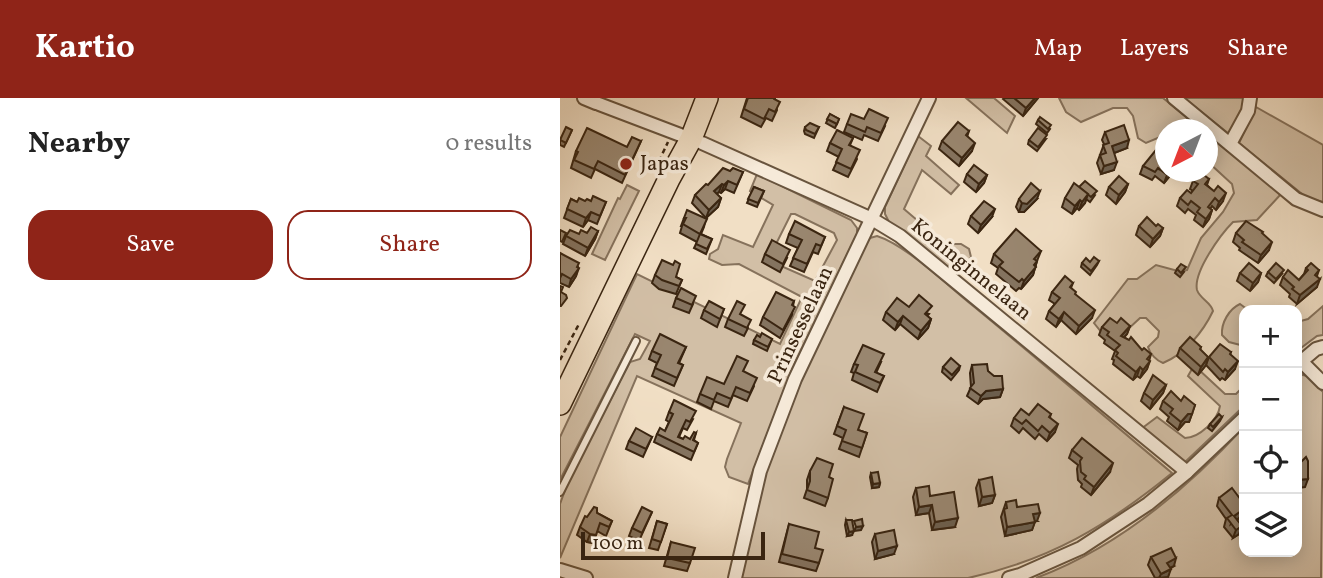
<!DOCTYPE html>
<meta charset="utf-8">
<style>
body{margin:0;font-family:Vollkorn,serif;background:#f6f6f6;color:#222}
.controls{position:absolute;right:21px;bottom:21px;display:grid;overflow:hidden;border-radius:14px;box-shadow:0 4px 18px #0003}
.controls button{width:63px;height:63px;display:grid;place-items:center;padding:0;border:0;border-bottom:2px solid #e0e0e0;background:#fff;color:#222;font:35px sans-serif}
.compass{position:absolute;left:595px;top:21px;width:63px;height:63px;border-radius:50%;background:#fff;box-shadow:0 4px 18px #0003;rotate:222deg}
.scale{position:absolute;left:21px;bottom:18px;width:184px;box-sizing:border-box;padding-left:7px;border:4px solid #3a2511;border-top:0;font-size:19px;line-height:24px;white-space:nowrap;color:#3a2511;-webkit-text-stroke:5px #f6ead9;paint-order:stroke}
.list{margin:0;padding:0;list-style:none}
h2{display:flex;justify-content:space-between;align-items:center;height:91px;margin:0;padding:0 28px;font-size:30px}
h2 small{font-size:23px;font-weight:400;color:#767676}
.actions{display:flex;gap:14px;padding:21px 28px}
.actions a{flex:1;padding:16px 0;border:2px solid #8f2418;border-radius:21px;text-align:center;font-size:24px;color:#8f2418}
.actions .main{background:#8f2418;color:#fff}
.icon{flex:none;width:38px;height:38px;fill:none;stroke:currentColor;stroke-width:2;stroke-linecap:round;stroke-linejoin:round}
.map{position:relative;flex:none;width:763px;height:480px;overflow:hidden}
header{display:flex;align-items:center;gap:42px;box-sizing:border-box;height:98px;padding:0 35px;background:#8f2418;color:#fff}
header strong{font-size:33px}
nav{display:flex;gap:38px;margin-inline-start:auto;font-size:24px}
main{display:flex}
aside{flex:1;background:#fff}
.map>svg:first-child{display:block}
</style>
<header>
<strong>Kartio</strong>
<nav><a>Map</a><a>Layers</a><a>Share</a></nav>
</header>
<main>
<aside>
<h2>Nearby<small>0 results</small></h2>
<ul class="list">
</ul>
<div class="actions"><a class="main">Save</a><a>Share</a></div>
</aside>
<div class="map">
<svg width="763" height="480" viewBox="0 0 763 480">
<rect width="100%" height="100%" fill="#f1dfc5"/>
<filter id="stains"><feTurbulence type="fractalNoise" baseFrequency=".00286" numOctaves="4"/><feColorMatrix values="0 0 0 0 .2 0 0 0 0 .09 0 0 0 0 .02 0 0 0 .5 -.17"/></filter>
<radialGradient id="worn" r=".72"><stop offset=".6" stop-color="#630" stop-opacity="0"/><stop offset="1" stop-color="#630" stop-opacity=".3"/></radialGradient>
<g fill="#d2bfa6" stroke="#86725c" stroke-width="2" fill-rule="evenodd">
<path d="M406,0h28l21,18 -8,17z"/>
<path d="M499,0h104l38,31 -35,1 -1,5 -19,8 -8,-5 -5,-22 -6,-8h-14l-32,14 -15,-10z"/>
<path d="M624,0h63l-18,36z"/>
<path d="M696,9l67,38v57l-16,-4 -68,-55z"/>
<path d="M648,37l73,59 -24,26 -24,2c-12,12 -40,50 -36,68 3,9 14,12 16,21 -10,21 -28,43 -50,52 -6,-2 -13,-9 -15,-16l10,-10 1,-6 -13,-13h-6l-14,13 -24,2 -8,-10 34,-44h9l19,-14 22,6 9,-1 14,-32 22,-26 11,-19 -2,-9 -24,-22z"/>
<path d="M358,38l13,10 -5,10 33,29 -8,9 -29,-24 -18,39 41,35h16l8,5 2,8 -15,19 -67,-54 -4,-8v-7z"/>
<path d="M197,76l94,46 6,8v6l-63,131 -46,119 -19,-7 -4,-10 2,-8 14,-36 -104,-47 -77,182v-54l8,-22 62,-120 10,-3 10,-18 -15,-7 -75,146v-43l77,-163 143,70 22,-47 -63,-33 -17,1 -13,-6 1,-5 8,-5 5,-14 30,12 20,-42 -23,-14zM231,116h4l39,19 3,7 -22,41 -43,-19 -2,-6z"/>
<path d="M67,87l12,6 -34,69 -13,-6 26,-56 2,1z"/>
<path d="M317,138c29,9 70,49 95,69 67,55 133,112 200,168 -65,53 -122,87 -204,105h-231l28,-104 12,-32 31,-78 57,-120 5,-6z"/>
<path d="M680,206l8,6h-4v36l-15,-4 -7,-7c-1,-12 7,-26 18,-31z"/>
<path d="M763,208v29l-6,1 -20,15v-29l11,-3z"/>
<path d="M637,270l28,26h11l8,-8v20l-61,58 -42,-35 16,-12 28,21c14,0 33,-18 35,-32l-32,-30 4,-7z"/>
<path d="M737,276l11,2 15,16 -2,186h-285c81,-30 150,-88 208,-151v125h53z"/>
</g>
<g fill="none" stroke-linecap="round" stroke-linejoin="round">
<defs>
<path id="lane" d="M0,394l76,-151"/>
<g id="street">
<path d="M24,0l12,5"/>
<path d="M614,0l122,101 27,11"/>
<path d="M39,6l92,35"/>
<path d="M142,45l170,76 28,17 287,236"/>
<path d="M670,46l18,-33 2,-13"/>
<path d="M741,263l22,22"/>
<path d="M737,267l19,-16 7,-2"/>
<path d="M0,472l26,8"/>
<path d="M175,480l25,-107 35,-92 134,-281"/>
<path d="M449,480l11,-3 61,-27 67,-44 39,-32 57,-54"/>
</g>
<path id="primary" d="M0,306l109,-225 22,-40 16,-41"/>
</defs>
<use href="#lane" stroke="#68543e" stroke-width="10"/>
<use href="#street" stroke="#68543e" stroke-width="16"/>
<use href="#primary" stroke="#3a2511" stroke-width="24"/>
<g stroke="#3a2511" stroke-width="2.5" stroke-dasharray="5 3.5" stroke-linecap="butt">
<path d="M99,63l9,-19"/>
<path d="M0,262l19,-36"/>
</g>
<use href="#lane" stroke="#f6ead9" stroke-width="6"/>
<use href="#street" stroke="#f6ead9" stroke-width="12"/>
<use href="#primary" stroke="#f1dfc5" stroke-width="21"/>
</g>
<g fill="#84735f" stroke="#3a2511" stroke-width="2">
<path d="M187,0h28v1l2,11 -5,11 -6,-3 -5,9 -20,-10z"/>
<path d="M444,0h34l-15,18 -20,-17z"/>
<path d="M270,16l9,5 -4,9 -9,-5z"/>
<path d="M304,21l21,7 -7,15 -14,-6 -2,5 -18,-8 3,-8z"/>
<path d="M478,22l12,9 -3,4 -11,-9z"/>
<path d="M245,29h14l-5,11 -9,-4 -1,-3z"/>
<path d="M12,32l-8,17 -4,-2v-5z"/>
<path d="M409,33l-2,6 5,14 -13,15 -20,-17 3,-8z"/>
<path d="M545,34l22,16 -13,5v17l-13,4 -4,-11 7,-19 -2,-4z"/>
<path d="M293,40l-3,7 7,14 -9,18 -15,-7 6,-13 -12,-6 3,-8z"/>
<path d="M486,41l-9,12 -9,-7 1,-4z"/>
<path d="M81,43l-19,42 -27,-14 -4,9 -20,-10 5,-17 51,-4z"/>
<path d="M583,68l30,6 -9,11 -9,-7 -3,4 -12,-6z"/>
<path d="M170,73l13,1 -9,21 -9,-4 -4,4 -2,-1 -3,2 5,4 -3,9 -12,11 -2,9 -3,7 11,5 -6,15 -12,-6 3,-6 -17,-9 2,-7h-1l3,-8h22l-14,-15 3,-8 13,-10z"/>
<path d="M407,76l20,1 -3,8 -8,9 -12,-10z"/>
<path d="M649,81l-2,6 16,16 -7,9 -4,-4 -2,3 2,1 -3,9 -6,8 -9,-7 2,-5 -8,-6 -3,4 -8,-7 3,-8 11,-5 2,-2 -3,-2 3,-8z"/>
<path d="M568,86l-3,8 -9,12 -10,-9 3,-8z"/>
<path d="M194,89l10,4 -7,16 -10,-4z"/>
<path d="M519,89l16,8 -5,7 -4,-3 -1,4 -6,7 -2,-2 -5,6 -10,-7 3,-9z"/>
<path d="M11,101l6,3 14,-1 15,1 -9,22 -9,-4 -5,7 -19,-9z"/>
<path d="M459,101h18l-13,13h-5l-3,-5z"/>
<path d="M411,118l21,1 -14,16 -10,-9z"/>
<path d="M579,128h17l7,2 -3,8 -10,11 -14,-12z"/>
<path d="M38,133l-3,8 -10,17 -22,-12 3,-8z"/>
<path d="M676,135l26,1 7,16 -11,13 -19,-13 1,-2 -7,-6z"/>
<path d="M229,136l36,3 -7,17 -5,-2 -9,20 -14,-6 8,-18 -12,-5z"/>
<path d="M481,153l-4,10 -4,14 -12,14 -2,-1 -3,3 -20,-17 2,-6 -7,-5 3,-9z"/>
<path d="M0,155l18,14 -2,9 -7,11 -9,-4z"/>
<path d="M205,156l22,4 -7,14 -18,-10z"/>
<path d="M539,163l-2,4 -7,10 -9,-8 1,-4z"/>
<path d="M746,170l13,2 -2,6v11l-20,17 -8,-7 1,-3 -10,-9 3,-8 16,3 5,-6z"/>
<path d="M617,171l7,3 -4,5 -5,-4z"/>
<path d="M708,174l14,2 -8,9 -8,-7z"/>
<path d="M680,175h21l-3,9 -8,9 -13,-10z"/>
<path d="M95,177l21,2 6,3 -6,14 -17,-5 -7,-6z"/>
<path d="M513,185l-2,5 21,30 -16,16 -15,-14 -5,7 -10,-8 3,-8 6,-7 -6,-4 3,-8z"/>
<path d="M116,200l17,6 -4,9 -16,-6z"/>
<path d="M234,203l-1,5 -1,9 -12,23 -20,-13 3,-8z"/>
<path d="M349,209l20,7 -2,2 4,3 -3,9 -10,11 -18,-15 -5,6 -12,-10 3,-8z"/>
<path d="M164,211l-7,18 -16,-9 3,-8z"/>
<path d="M181,217l7,13 -4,8 -19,-9 3,-8z"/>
<path d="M557,225l13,3 -3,8 -3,3 18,13 9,4 -4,15 -7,9 -3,-2 -4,4 -20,-16 1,-4 -2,-1 3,-8 -11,-8 1,-3 -6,-5 3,-8z"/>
<path d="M200,239l12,2 -5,12 -14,-7 1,-4z"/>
<path d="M126,249l-7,16 4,2 -9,21 -22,-10 5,-13 -8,-4 3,-8z"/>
<path d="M641,249l-1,3 8,7 -2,8 -8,10 -21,-19 3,-8z"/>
<path d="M671,254l-1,3 5,14 -10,11 -3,-2 -2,2 -14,-15 3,-8z"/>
<path d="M321,264l-5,11 8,3 -7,16 -25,-12 2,-7 -3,-1 3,-8z"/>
<path d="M412,267l16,6 15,18 -3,8 -17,2 -5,5 -11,-8 4,-9 -1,-14z"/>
<path d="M400,268l-1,4 -8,10 -9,-8 1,-5z"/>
<path d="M184,274l10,14 -7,15 -14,-6 -5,12 -14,-6 -3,8 -14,-7 3,-8 24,-10z"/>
<path d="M606,287l-3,8 -13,16 -9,-8 3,-8z"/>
<path d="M603,303h18l14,4 -6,17h-4l-7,8 -11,-9 2,-4 -9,-8z"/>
<path d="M284,309l14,23 9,3 -8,24 -20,-8 4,-11 -9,-4z"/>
<path d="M109,314l24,7 -6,11 -4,-2 -4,9 4,2h7l6,-6 -2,7 4,3 -7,17 -37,-18 3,-8 8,-3 4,-9 -3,-2z"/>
<path d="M491,316l-1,3 5,15 -8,9 -8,-7 -4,5 -12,-11 -4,5 -8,-7 3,-8 15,-3z"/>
<path d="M662,319l-2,4 -8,10 -4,-3 2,-4z"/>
<path d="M92,339l-9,20 -17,-8 3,-8z"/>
<path d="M512,352l38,22 -19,23 -10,-8 1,-3 -4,-4 -1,-11 1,-4 -9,-7z"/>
<path d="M250,373l19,6 -1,21 -3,8 -21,-8 3,-9v-9z"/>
<path d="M311,375l9,10 -1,4 -7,1 -2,-11z"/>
<path d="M419,382l16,15 -3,8 -13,3 -3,-18z"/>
<path d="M356,390l14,8 25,31 -23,3 -3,-17 -13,2 -3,-18z"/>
<path d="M659,400l24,17 -6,5 2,14 -6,4 -9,-11 2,-8 -9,-13z"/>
<path d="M446,404l11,5 20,14h-2l-3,9 -27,6 -4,-19z"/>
<path d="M92,414l-13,29 -10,-5 3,-8z"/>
<path d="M37,415l15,8 -6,15 -9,-5 -4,12 -6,-1 -10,-7 3,-8 7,-10z"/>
<path d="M286,422l6,15 -5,1 -2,-11z"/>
<path d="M97,423l10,3 -9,26 -9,-2z"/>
<path d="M229,426l26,24 4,15 -3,8 -37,-9z"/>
<path d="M315,436l19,20 -19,5 -3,-17z"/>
<path d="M111,444l19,21 -3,8 -23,-5z"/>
<path d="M591,459l23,9 -4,2 -2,9 -13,1 -7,-13z"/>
</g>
<g fill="#6b5e4e" stroke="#3a2511" stroke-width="2">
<path d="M475,0h3l-15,18 3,-8z"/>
<path d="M569,42l-2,8 -18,7 3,-9z"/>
<path d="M415,45l-3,8 -13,15 3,-8z"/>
<path d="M557,64l-3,8 -13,4 3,-8z"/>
<path d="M610,74h3l-9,11 3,-8z"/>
<path d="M427,77l-3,8 -8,9 3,-8z"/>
<path d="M168,83l-3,8 -4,4 3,-8z"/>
<path d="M162,86l-3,8 -8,7 3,-8z"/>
<path d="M568,86l-3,8 -9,12 3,-9z"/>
<path d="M480,93l-3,8 -13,13h-5l3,-9z"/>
<path d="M666,95l-3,8 -7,9 3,-8z"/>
<path d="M528,96l-3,9 -6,7 3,-8z"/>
<path d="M161,100l-3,9 -12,11 3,-8z"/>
<path d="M520,102l-3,8 -5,6 3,-8z"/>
<path d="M435,111l-3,8 -14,16 3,-8z"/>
<path d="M652,112l-3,9 -6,8 3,-8z"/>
<path d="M31,114l-3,8 -5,7 3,-9z"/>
<path d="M603,130l-3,8 -10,11 3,-8z"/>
<path d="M38,133l-3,8 -10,17 3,-8z"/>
<path d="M712,144l-3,8 -11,13 3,-8z"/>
<path d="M477,163l-4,14 -12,14 3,-8z"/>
<path d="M19,170l-3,8 -7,11 2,-8z"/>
<path d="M701,175l-3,9 -8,9 3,-8z"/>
<path d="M760,181l-3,8 -20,17 3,-9z"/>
<path d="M535,212l-3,8 -16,16 3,-8z"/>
<path d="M504,214l-3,8 -5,7 3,-8z"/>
<path d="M343,218l-3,8 -5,6 3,-8z"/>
<path d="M371,221l-3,9 -10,11 3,-8z"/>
<path d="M570,228l-3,8 -9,10 3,-8z"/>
<path d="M648,259l-2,8 -8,10 3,-8z"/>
<path d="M590,263l-3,8 -7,9 3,-8z"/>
<path d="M678,263l-3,8 -10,11 3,-8z"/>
<path d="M580,269l-3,9 -4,4 3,-8z"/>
<path d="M606,287l-3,8 -13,16 3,-9z"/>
<path d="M443,291l-3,8 -17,2 -5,5 3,-8 5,-5z"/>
<path d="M628,316h4l-3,8h-4l-7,8 3,-8z"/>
<path d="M498,326l-3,8 -8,9 3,-8z"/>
<path d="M553,365l-3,9 -19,23 3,-8z"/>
<path d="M748,381l-3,8 -8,1v-8z"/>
<path d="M320,385l-1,4 -7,1 1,-4z"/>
<path d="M435,397l-3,8 -13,3 3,-9z"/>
<path d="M372,407l-3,8 -13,2 3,-8z"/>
<path d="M684,411l-1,6 -12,9 3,-8z"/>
<path d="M480,415l-3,8 -7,1 3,-8z"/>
<path d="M398,420l-3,9 -23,3 3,-8z"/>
<path d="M475,424l-3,8 -27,6 2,-9z"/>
<path d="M303,428l-2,4 -7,1 2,-4z"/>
<path d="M682,428l-3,8 -6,4 3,-8z"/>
<path d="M294,433l-2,4 -5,1 2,-4z"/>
<path d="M30,436l6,1 -3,8 -6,-1z"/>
<path d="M337,448l-3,8 -19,5 3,-8z"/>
<path d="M616,460l-2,8 -10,5 3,-8z"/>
<path d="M611,471l-3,8 -9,1 2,-4z"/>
</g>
<g fill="#99866f" stroke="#3a2511" stroke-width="2">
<path d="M188,0h26v1l6,3 -5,10 -6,-3 -5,10 -20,-10z"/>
<path d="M454,0h21l-9,10z"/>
<path d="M309,11l19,9 -7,15 -14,-6 -2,5 -18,-8 4,-10 13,5z"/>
<path d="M270,16l9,5 -2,5 -10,-5z"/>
<path d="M480,19l11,8 -3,4 -10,-9z"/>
<path d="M398,24l11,9 -3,4 9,8 -13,15 -20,-17z"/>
<path d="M250,25l9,4 -4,7 -9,-4 -1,-3z"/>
<path d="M564,27l5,15 -17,6 5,16 -13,4 -4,-11 6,-2 -3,-8 6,-2 -4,-11z"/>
<path d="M6,29l6,3 -6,13 -6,-3z"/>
<path d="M27,30l40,19 5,-10 9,4 -16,34 -27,-14 -4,8 -20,-9 4,-8 -2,-1z"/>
<path d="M478,30l9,7 -9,12 -9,-7z"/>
<path d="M277,32l16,8 -4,7 11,5 -9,19 -15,-7 6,-13 -12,-6z"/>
<path d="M600,47l6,5v22h4l-3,3 -9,-7 -3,4 -12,-6z"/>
<path d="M414,67l13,10 -8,9 -12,-10z"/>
<path d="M163,70l7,3 3,-3 10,4 -6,13 -9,-4 -4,4 -2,-1 -8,7 7,7 -12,12 -14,-15 11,-11 2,1z"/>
<path d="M640,74l9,7 -4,5 9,7 4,-5 8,7 -7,9 -4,-4 -7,9 4,3 -6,9 -9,-7 3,-4 -9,-7 -3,4 -8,-7 7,-8 4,3 7,-9 -5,-3z"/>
<path d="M559,78l9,8 -9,11 -10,-8z"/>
<path d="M525,83l12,10 -6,6 -12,-10z"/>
<path d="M471,85l9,8 -13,13 -5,-1 -3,-4z"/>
<path d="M514,85l14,11 -6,8 -2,-2 -5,6 -10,-8z"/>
<path d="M194,89l10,4 -6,12 -10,-4z"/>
<path d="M33,98l13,6 -6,14 -9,-4 -5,6 -19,-9 4,-10 6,3 2,-4 6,3 2,-2 4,2z"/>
<path d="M424,103l11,8 -14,16 -10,-9z"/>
<path d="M127,112l20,9 -7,15 -17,-10 3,-6h-2z"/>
<path d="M587,119l9,9 2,-2 5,4 -10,11 -14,-13z"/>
<path d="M235,123l30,16 -4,9 -5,-2 -9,20 -14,-6 9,-18 -13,-6z"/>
<path d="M686,123l17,11 -1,1 10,9 -11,13 -19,-13 2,-2 -8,-7z"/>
<path d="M31,129l7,4 -10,17 -22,-12 4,-6 9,4 2,-4 6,3z"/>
<path d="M456,131l25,22 -7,8 3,2 -3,4 2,2 -12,14 -2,-2 -3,3 -20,-16 4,-4 -9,-8z"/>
<path d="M0,132l6,3 -4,9 -2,-1z"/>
<path d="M140,136l12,5 -5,10 -11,-5z"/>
<path d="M212,142l18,10 -7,14 -18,-10z"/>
<path d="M0,155l19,10 -2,4 2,1 -8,11 -9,-5 -2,4z"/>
<path d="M534,159l5,4 -8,10 -9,-8 4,-5 4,4z"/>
<path d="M102,162l11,5 2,-4 5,3 -4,13 6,3 -3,6 -17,-6 -7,-5z"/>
<path d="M689,165l12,10 -8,10 -13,-10z"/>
<path d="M716,165l8,7 -8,9 -8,-7z"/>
<path d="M751,165l8,7 -4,5 5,4 -20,16 -8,-6 2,-2 -11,-10 5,-7 11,10 9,-10 -2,-2z"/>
<path d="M621,166l5,3 -5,6 -4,-4z"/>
<path d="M505,178l8,7 -3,4 6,5 -1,2 20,16 -16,16 -15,-14 -5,7 -10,-8 11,-13 -8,-6z"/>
<path d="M0,188l3,1 -2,5 5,3 1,3 -6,8h-1z"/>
<path d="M121,190l15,8 -4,9 -16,-7z"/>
<path d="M216,194l18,9 -2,4 3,2 -12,23 -20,-13z"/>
<path d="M359,197l13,11 -7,8 6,5 -10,12 -18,-15 -5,6 -12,-10 11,-14 12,9z"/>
<path d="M149,203l15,8 -4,10 -16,-9z"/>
<path d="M177,203l8,4 -5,9 11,6 -4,8 -19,-9z"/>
<path d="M550,220l7,5 4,-5 9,8 -9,10 8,4 2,-3 11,13 2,-2 7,6 -4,5 3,2 -7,9 -3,-3 -4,5 -20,-16 2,-3 -3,-3 5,-5 -13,-10 2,-3 -7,-5z"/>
<path d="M202,235l10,6 -4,8 -14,-7 3,-5 3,2z"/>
<path d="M100,236l26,13 -8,16 5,2 -6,13 -22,-10 6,-13 -9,-4z"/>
<path d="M630,239l11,10 -1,2 8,8 -7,10 -21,-19z"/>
<path d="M660,246l11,8 -1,2 8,7 -10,11 -3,-3 -2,3 -14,-15z"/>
<path d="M303,247l21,9 -9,18 9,4 -4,7 -25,-11 3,-7 -4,-1z"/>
<path d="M177,258l11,5 -5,10 14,7 -7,15 -14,-6 -5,12 -14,-6 -3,7 -14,-6 7,-17 17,7z"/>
<path d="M391,260l9,8 -8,9 -9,-8z"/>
<path d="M427,266l1,7 6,5h8l1,13 -17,2 -5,5 -11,-8 4,-5 -2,-18z"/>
<path d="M593,277l13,10 -13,15 -9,-7z"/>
<path d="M611,293l10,10 3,-5 11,9 -3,9h-4l-7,8 -11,-9 3,-4 -10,-8z"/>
<path d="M114,302l22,11 -6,11 -4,-2 -8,17 5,2 2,-3 5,3 4,-7 2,1 -3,7 5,3 -4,9 -37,-18 3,-6 5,3 8,-17 -4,-2z"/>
<path d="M478,306l13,10 -2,3 9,7 -8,9 -8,-7 -4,5 -12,-11 -4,4 -8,-6 7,-9 8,6z"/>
<path d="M284,309l20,7 -6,16 9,3 -5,15 -20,-7 4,-11 -9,-4z"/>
<path d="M659,316l3,3 -9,10 -3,-3z"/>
<path d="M76,330l16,9 -6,12 -17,-8z"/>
<path d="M522,340l31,25 -19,24 -10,-8 2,-3 -5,-4 -1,-11 2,-3 -10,-8z"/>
<path d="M746,359l2,4v18l-11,1v-18h4z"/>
<path d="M257,360l16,6 -4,13 4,2 -5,19 -21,-8 3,-9v-10z"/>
<path d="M318,374l2,11 -7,1 -2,-11z"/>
<path d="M432,379l3,18 -13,2 -3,-17z"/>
<path d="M369,388l1,10 24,-4 4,26 -23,4 -3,-17 -13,2 -3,-19z"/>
<path d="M672,390l12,16v5l-10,7 8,10 -6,4 -9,-12 5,-3 -13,-17z"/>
<path d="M456,402l1,7 21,-3 2,9 -7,1 2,8 -28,5 -3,-18 3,-1 -1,-6z"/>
<path d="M34,409l3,1v5l15,8 -3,6 -9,-4 -4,12 -6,-1 -10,-7 5,-11 2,1z"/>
<path d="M82,409l10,5 -10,21 -10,-5z"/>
<path d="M302,421l1,7 -7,1 -2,-6z"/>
<path d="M286,422h6l2,11 -5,1z"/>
<path d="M97,423l10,3 -6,18 -9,-3z"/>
<path d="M229,426l30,8 -4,16 8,2 -4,13 -37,-9z"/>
<path d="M334,432l3,16 -19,5 -3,-17z"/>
<path d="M111,444l24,6 -5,15 -23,-5z"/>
<path d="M611,450l5,10 -9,5 4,6 -10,5 -10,-17z"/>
</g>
<circle fill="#8f2418" stroke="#f6ead9" stroke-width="2.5" cx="66" cy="66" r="7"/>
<g text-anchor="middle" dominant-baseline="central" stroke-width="7" stroke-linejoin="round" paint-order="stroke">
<g font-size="21" fill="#3a2511" stroke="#f6ead9" text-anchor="start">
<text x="80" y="66">Japas</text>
</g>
<g font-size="21" fill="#3a2511" stroke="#f6ead9">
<text transform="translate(411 172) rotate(39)">Koninginnelaan</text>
<text transform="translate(241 227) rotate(-65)">Prinsesselaan</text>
</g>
</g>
<rect width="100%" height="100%" filter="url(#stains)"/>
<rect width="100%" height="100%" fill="url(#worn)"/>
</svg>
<div class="controls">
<button>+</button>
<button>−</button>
<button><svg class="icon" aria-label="locate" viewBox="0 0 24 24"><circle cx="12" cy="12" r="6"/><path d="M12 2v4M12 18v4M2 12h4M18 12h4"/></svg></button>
<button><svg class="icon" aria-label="layers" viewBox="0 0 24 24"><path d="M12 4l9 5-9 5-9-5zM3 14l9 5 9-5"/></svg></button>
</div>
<svg class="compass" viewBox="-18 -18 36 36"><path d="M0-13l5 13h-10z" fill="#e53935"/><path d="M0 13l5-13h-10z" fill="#767676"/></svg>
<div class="scale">100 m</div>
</div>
</main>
